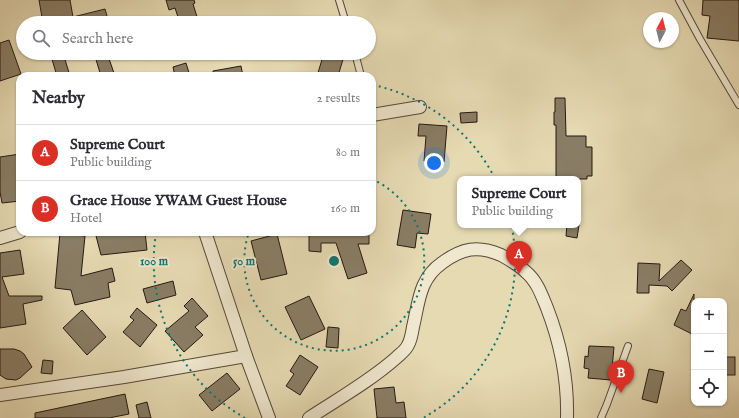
<!DOCTYPE html>
<meta charset="utf-8">
<style>
body{margin:0;font-family:"IM FELL English",serif;background:#f7f7f7;color:#2b2b33}
.controls{position:absolute;right:12px;bottom:12px;display:grid;overflow:hidden;border-radius:8px;box-shadow:0 1px 3px #0004}
.controls button{width:36px;height:36px;display:grid;place-items:center;padding:0;border:0;border-bottom:1px solid #e1e1e2;background:#fff;color:#2b2b33;font:20px sans-serif}
.compass{position:absolute;left:643px;top:12px;width:36px;height:36px;border-radius:50%;background:#fff;box-shadow:0 1px 3px #0004;rotate:7deg}
.you{position:absolute;left:434px;top:163px;width:14px;height:14px;margin:-10px;border:3px solid #fff;border-radius:50%;background:#1a73e8;box-shadow:0 0 0 6px #1a73e833}
.badge{display:grid;place-items:center;width:26px;height:26px;border-radius:50%;background:#d93025;color:#fff;font-size:13px;font-weight:700}
.pin{position:absolute;translate:-50% -33px;filter:drop-shadow(0 1px 2px #0008)}
.pin::after{content:'';position:absolute;top:21px;width:14px;height:12px;background:inherit;clip-path:polygon(0 0,100% 0,50% 100%)}
.popup{position:absolute;left:457px;top:176px;width:124px;height:52px;box-sizing:border-box;display:grid;place-content:center;border-radius:8px;background:#fff;filter:drop-shadow(0 1px 3px #0005);font-size:13px;white-space:nowrap;color:#7c7c81}
.popup b{font-size:15px;color:#2b2b33}
.popup::after{content:'';position:absolute;left:50%;top:100%;margin-left:-8px;border:8px solid transparent;border-top-color:#fff}
.list{margin:0;padding:0;list-style:none}
h2{display:flex;justify-content:space-between;align-items:center;height:52px;margin:0;padding:0 16px;font-size:17px}
h2 small{font-size:13px;font-weight:400;color:#7c7c81}
.list li{display:grid;grid-template-columns:26px 1fr auto;gap:12px;align-items:center;box-sizing:border-box;height:56px;padding:0 16px;border-top:1px solid #e1e1e2}
.list b{display:block;font-size:15px;white-space:nowrap}
.list p{margin:0;font-size:13px;white-space:nowrap;color:#7c7c81}
.list em{font-size:13px;font-style:normal;color:#7c7c81}
.icon{flex:none;width:22px;height:22px;fill:none;stroke:currentColor;stroke-width:2;stroke-linecap:round;stroke-linejoin:round}
.map{position:relative;flex:none;width:739px;height:418px;overflow:hidden}
.search{position:absolute;background:#fff;box-shadow:0 1px 3px #0004;left:16px;top:16px;width:360px;height:44px;display:flex;align-items:center;gap:10px;box-sizing:border-box;padding:0 14px;border-radius:22px;color:#7c7c81;font-size:15px}
.panel{position:absolute;background:#fff;box-shadow:0 1px 3px #0004;left:16px;top:72px;width:360px;height:164px;border-radius:12px}
.map>svg:first-child{display:block}
</style>
<div class="map">
<svg width="739" height="418" viewBox="0 0 739 418">
<rect width="100%" height="100%" fill="#e6dab3"/>
<filter id="stains"><feTurbulence type="fractalNoise" baseFrequency=".005" numOctaves="4"/><feColorMatrix values="0 0 0 0 .2 0 0 0 0 .09 0 0 0 0 .02 0 0 0 .5 -.17"/></filter>
<radialGradient id="worn" r=".72"><stop offset=".6" stop-color="#630" stop-opacity="0"/><stop offset="1" stop-color="#630" stop-opacity=".3"/></radialGradient>
<g fill="#897d65" stroke="#241911">
<path d="M39,0h31l3,17 32,-8 4,14h-66z"/>
<path d="M166,0h28l1,3 -2,1 6,19h-19l-5,-15 -6,2z"/>
<path d="M703,0h36v41l-32,-3 3,-22 -8,-1z"/>
<path d="M9,40l12,34 -21,7v-38z"/>
<path d="M63,53l7,23h-13l-6,-20z"/>
<path d="M94,53h13l8,23h-14z"/>
<path d="M324,53h9l11,3 -6,20h-21z"/>
<path d="M186,63l4,13h-15l-2,-9z"/>
<path d="M241,66l2,10h-30v-5z"/>
<path d="M555,98h10l1,38h20v11h6v29h-5v3h-31v-54h-2v-13h1z"/>
<path d="M477,112v10l-16,1 -1,-10z"/>
<path d="M419,124l28,2 -3,36 -20,-1 2,-25h-8z"/>
<path d="M20,154v15h-1l1,32 -18,2 -2,-11v-35z"/>
<path d="M403,210l28,4 -3,20 -11,-1 -2,15 -18,-3z"/>
<path d="M567,225h12l-2,13 -11,-2z"/>
<path d="M95,232h50l2,18 -46,5z"/>
<path d="M309,232h60v12h-11l9,29 -19,6 -12,-36h-15v9l-12,-1z"/>
<path d="M60,233l25,3 -4,40 31,-8 3,13 -7,2 2,14 -35,8 -4,-15 -16,-2z"/>
<path d="M277,234l10,40 -26,6 -10,-39z"/>
<path d="M20,250l4,24 -22,3 7,19h33v4l-19,4 3,20 -26,4v-75z"/>
<path d="M681,260l11,10 -20,21 -5,-5 -18,-1v8h-12l1,-30 22,1 -1,17z"/>
<path d="M173,281l3,14 -29,8 -4,-14z"/>
<path d="M694,294v41l-20,-10 7,-16 5,2z"/>
<path d="M309,296l16,33 -24,11 -16,-33z"/>
<path d="M192,298l16,18 -13,11 8,8 -19,17 -19,-21 24,-20 -5,-5z"/>
<path d="M137,308l20,17 -17,22 -17,-15 11,-12 -4,-3z"/>
<path d="M82,310l24,27 -19,18 -24,-27z"/>
<path d="M328,327l11,1 -1,20 -12,-1z"/>
<path d="M589,346l25,1 -3,33 -23,-2 1,-9 -5,-1 1,-12 3,1z"/>
<path d="M0,349h14l6,2 4,3 8,13 -12,11 -4,2 -10,-1 -6,-4z"/>
<path d="M300,355l18,12 -18,28 -14,-9 8,-12 -4,-3z"/>
<rect x="724" y="357" width="11" height="18"/>
<path d="M43,360l10,1 -1,13 -11,-1z"/>
<path d="M649,369l15,3 -7,31 -15,-4z"/>
<path d="M227,373l13,16 -28,22 -13,-16z"/>
<path d="M394,387l2,16 8,-1 2,16h-29l-3,-29z"/>
<path d="M125,394l4,20 -20,4h-74v-5z"/>
<path d="M147,402l4,16h-12l-3,-13z"/>
</g>
<g fill="none" stroke-linecap="round" stroke-linejoin="round">
<defs>
<g id="lane">
<path d="M339,0l7,23"/>
<path d="M679,0l21,39 39,66"/>
<path d="M355,53l6,23"/>
<path d="M601,418l6,-14 21,-58"/>
</g>
<g id="street">
<path d="M372,115l48,-8"/>
<path d="M205,232l41,124 23,62"/>
<path d="M0,238l20,-6"/>
<path d="M0,395l124,-18 122,-21"/>
<path d="M309,418c29,-19 61,-37 87,-60 4,-4 10,-8 12,-13 3,-5 4,-12 5,-18 6,-25 6,-48 29,-64 20,-15 36,-18 59,-8 9,5 18,10 25,17 11,9 16,24 21,36 14,36 21,71 20,110"/>
</g>
</defs>
<use href="#lane" stroke="#54493a" stroke-width="8"/>
<use href="#street" stroke="#54493a" stroke-width="14"/>
<use href="#lane" stroke="#efe7ce" stroke-width="6"/>
<use href="#street" stroke="#efe7ce" stroke-width="12"/>
</g>
<g fill="none" stroke="#0f766e" stroke-width="2" stroke-dasharray="2 4">
<path d="M372 179A90 90 0 1 1 249 232"/>
<path d="M245 418A180 180 0 0 1 156 233M373 85A180 180 0 0 1 423 418"/>
</g>
<circle cx="334" cy="261" r="6" fill="#0f766e" stroke="#efe7ce" stroke-width="2"/>
<g font-size="12" text-anchor="middle" font-weight="bold" fill="#0f766e" stroke="#efe7ce" stroke-width="4" stroke-linejoin="round" paint-order="stroke">
<text x="154" y="265">100 m</text>
<text x="244" y="265">50 m</text>
</g>
<rect width="100%" height="100%" filter="url(#stains)"/>
<rect width="100%" height="100%" fill="url(#worn)"/>
</svg>
<div class="controls">
<button>+</button>
<button>−</button>
<button><svg class="icon" aria-label="locate" viewBox="0 0 24 24"><circle cx="12" cy="12" r="6"/><path d="M12 2v4M12 18v4M2 12h4M18 12h4"/></svg></button>
</div>
<svg class="compass" viewBox="-18 -18 36 36"><path d="M0-13l5 13h-10z" fill="#e53935"/><path d="M0 13l5-13h-10z" fill="#7c7c81"/></svg>
<div class="you"></div>
<div class="pin badge" style="left:519px;top:274px">A</div>
<div class="popup"><b>Supreme Court</b>Public building</div>
<div class="pin badge" style="left:621px;top:393px">B</div>
<div class="search"><svg class="icon" aria-label="search" viewBox="0 0 24 24"><circle cx="10" cy="10" r="6"/><path d="M15 15l6 6"/></svg>Search here</div>
<section class="panel">
<h2>Nearby<small>2 results</small></h2>
<ul class="list">
<li><span class="badge">A</span><div><b>Supreme Court</b><p>Public building</p></div><em>80 m</em></li>
<li><span class="badge">B</span><div><b>Grace House YWAM Guest House</b><p>Hotel</p></div><em>160 m</em></li>
</ul>
</section>
</div>
